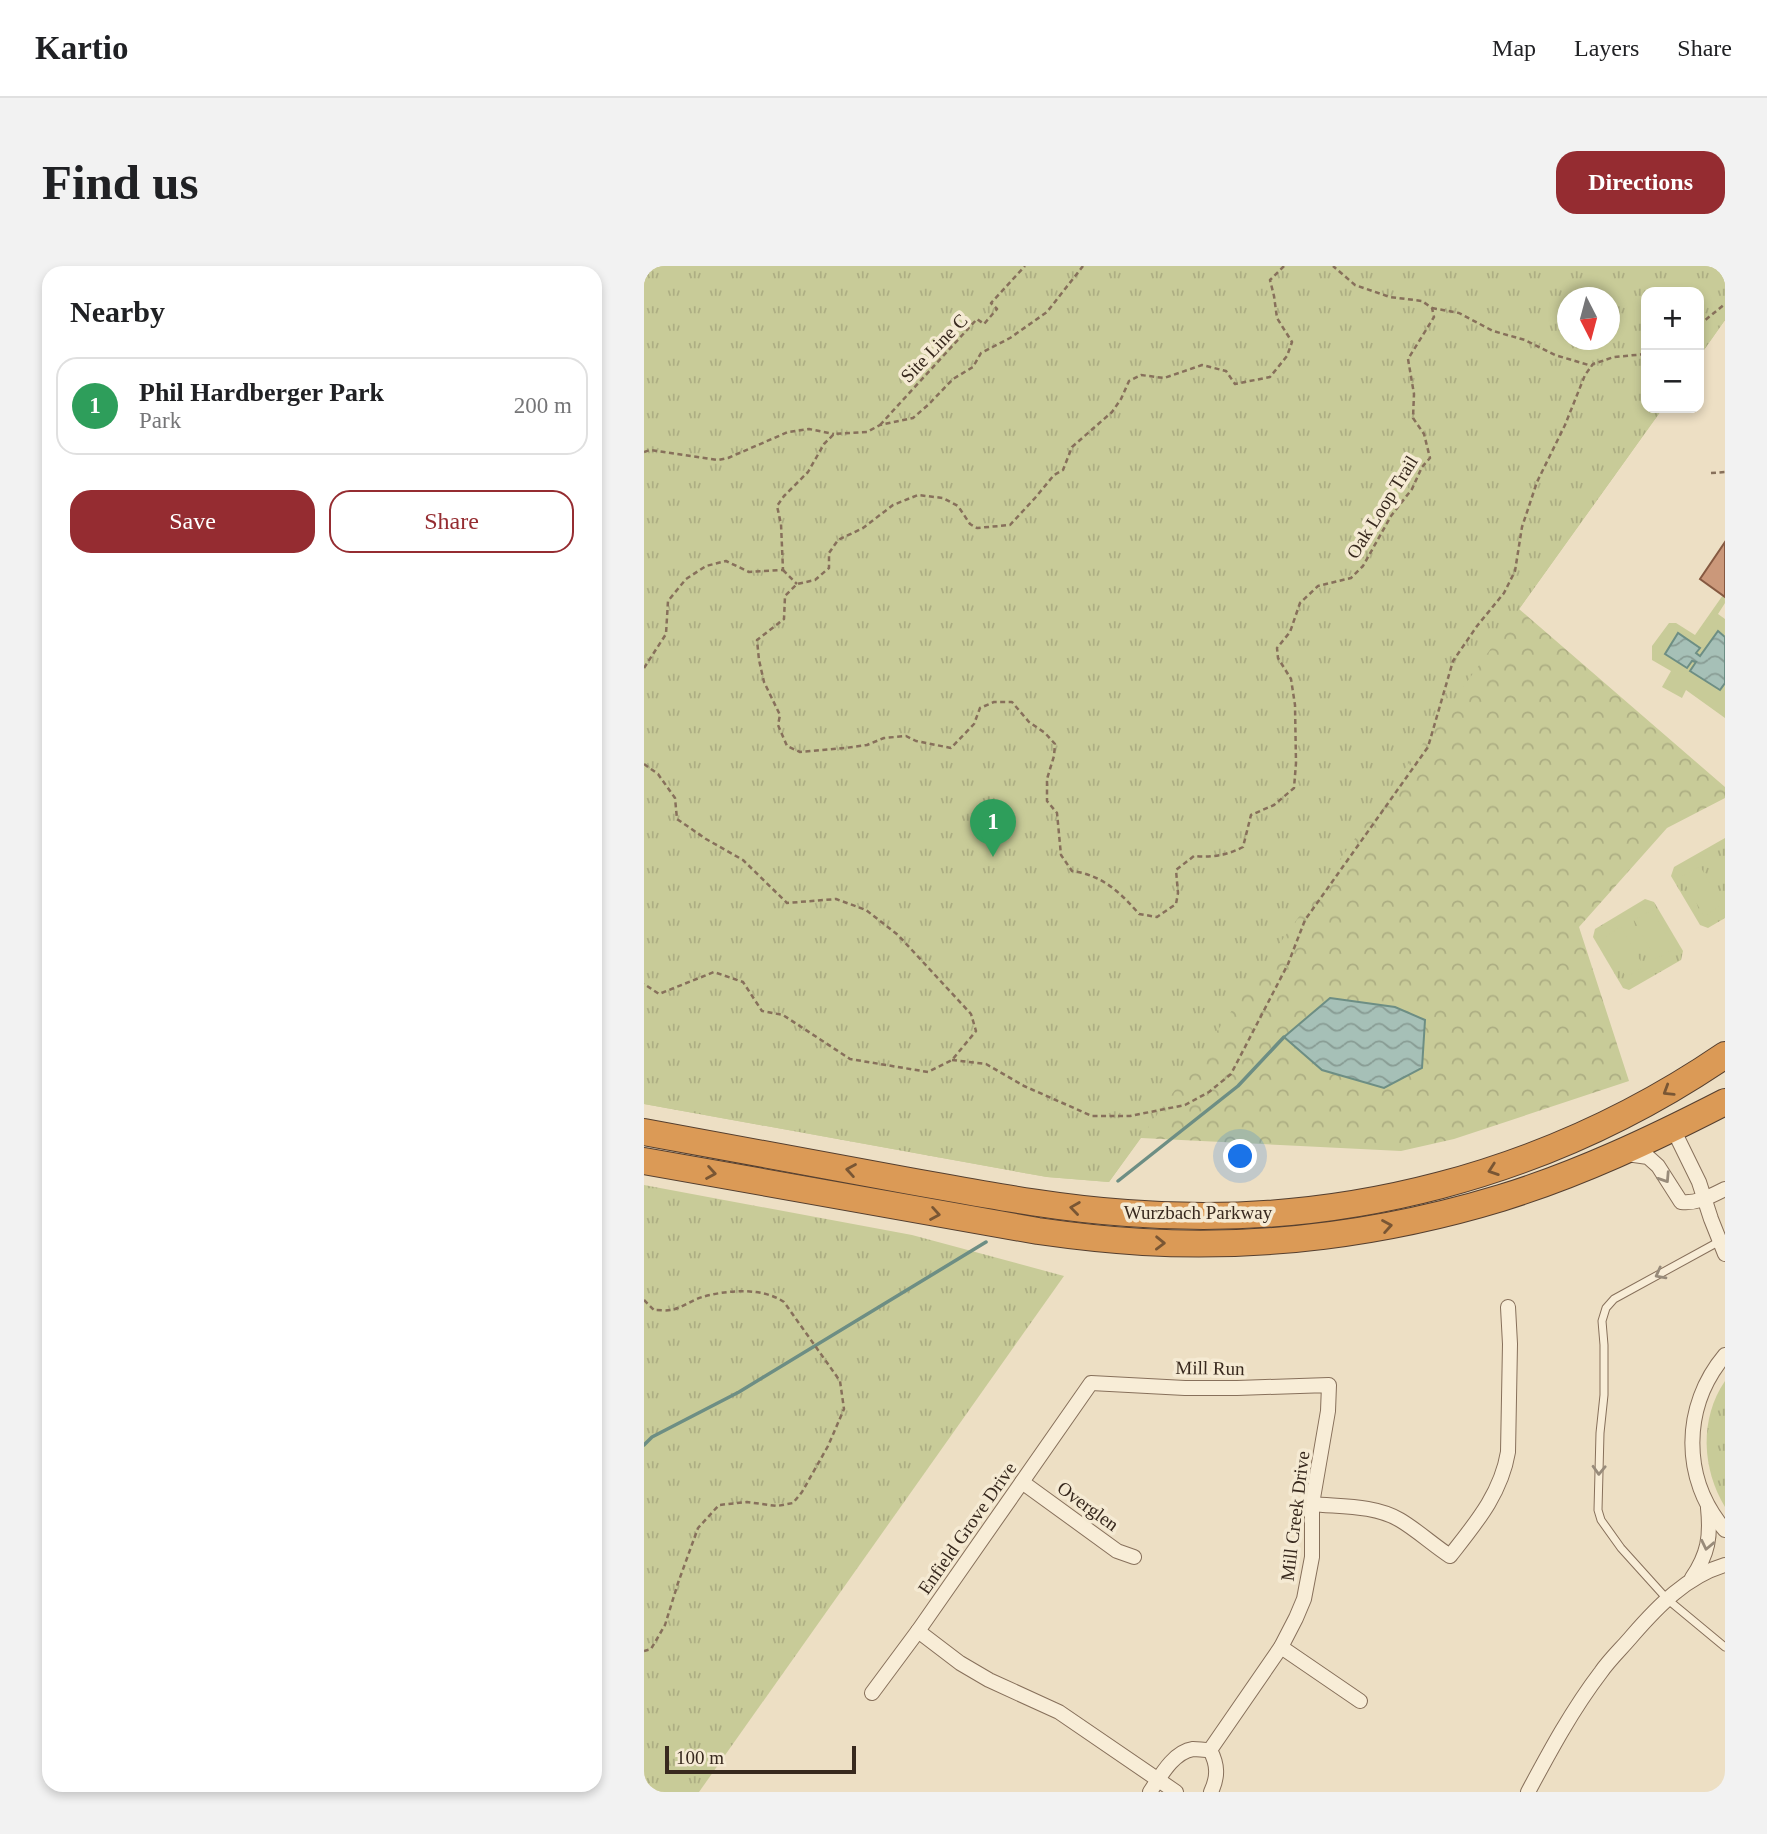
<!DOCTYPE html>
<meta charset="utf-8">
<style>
body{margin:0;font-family:"Times New Roman",serif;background:#f2f2f2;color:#202124}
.controls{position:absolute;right:21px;top:21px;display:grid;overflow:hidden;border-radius:14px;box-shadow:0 4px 10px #0003}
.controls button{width:63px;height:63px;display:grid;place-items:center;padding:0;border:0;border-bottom:2px solid #e0e0e0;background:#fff;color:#202124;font:35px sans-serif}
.compass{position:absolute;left:913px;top:21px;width:63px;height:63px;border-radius:50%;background:#fff;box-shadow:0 4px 10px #0003;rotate:174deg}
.scale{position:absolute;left:21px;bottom:18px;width:191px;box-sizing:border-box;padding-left:7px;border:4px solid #38291e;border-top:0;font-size:19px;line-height:24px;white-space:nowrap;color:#38291e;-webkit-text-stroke:5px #f5ead3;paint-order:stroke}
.you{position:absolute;left:597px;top:891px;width:24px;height:24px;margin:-18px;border:5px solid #fff;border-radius:50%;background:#1a73e8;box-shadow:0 0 0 10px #1a73e833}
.badge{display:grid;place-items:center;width:46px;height:46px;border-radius:50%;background:#952c31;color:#fff;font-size:23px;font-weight:700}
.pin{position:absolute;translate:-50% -58px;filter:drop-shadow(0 2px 4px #0008)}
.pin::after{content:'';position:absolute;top:37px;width:24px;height:21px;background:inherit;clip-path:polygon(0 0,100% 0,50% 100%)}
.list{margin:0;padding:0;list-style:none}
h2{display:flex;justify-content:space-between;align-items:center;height:91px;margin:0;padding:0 28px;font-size:30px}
h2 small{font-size:23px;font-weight:400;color:#757577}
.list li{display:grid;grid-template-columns:46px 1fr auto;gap:21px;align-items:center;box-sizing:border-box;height:98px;margin:0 14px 14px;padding:0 14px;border:2px solid #e0e0e0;border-radius:21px}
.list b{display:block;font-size:26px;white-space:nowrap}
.list p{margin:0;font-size:23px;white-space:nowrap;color:#757577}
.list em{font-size:23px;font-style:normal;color:#757577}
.actions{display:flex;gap:14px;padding:21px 28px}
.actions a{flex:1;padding:16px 0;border:2px solid #952c31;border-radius:21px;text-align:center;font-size:24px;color:#952c31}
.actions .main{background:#952c31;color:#fff}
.map{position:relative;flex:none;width:1081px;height:1526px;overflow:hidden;border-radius:21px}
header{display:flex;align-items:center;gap:42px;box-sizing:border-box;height:98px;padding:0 35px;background:#fff;border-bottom:2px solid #e0e0e0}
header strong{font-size:33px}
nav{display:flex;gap:38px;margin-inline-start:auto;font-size:24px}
.intro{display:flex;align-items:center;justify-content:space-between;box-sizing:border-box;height:168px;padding:0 42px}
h1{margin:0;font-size:49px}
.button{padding:18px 32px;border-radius:21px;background:#952c31;color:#fff;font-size:24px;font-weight:700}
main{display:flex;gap:42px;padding:0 42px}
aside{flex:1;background:#fff;border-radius:21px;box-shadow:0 4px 10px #0003}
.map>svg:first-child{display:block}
</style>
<header>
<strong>Kartio</strong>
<nav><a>Map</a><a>Layers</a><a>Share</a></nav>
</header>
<div class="intro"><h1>Find us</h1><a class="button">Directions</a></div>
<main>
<aside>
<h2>Nearby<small></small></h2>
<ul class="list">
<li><span class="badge" style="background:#2e9e5b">1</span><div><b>Phil Hardberger Park</b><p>Park</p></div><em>200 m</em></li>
</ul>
<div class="actions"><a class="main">Save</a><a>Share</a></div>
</aside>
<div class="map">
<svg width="1081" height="1526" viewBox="0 0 1081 1526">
<defs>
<pattern id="forest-crowns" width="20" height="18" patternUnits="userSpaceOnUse" patternTransform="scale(1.75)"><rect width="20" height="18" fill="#c8cb98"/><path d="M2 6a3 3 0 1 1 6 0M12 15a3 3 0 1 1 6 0" fill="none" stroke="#adae83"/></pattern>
<pattern id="park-tufts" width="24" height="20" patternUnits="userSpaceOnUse" patternTransform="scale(1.75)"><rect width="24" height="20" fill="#c8cb98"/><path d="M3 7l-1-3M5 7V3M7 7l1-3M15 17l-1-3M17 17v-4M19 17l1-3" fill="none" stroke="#adae83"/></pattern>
<pattern id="water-waves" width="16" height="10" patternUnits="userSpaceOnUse" patternTransform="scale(1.75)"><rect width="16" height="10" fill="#a6c0b7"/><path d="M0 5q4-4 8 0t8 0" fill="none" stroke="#889c94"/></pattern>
</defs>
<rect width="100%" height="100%" fill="#eddfc4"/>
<path fill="url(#forest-crowns)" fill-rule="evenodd" d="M0,0h1081v54l-26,37v-65h-53v116h17l-144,201 206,178v11l-58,30 -88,99 50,154 -175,58 -53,12 -260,-13 -32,44 -62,-5 -403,-73zM923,32h42v42h-42z"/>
<g fill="url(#park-tufts)" fill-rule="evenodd">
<path d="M0,0h1081v54l-26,37v-65h-53v116h17l-554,774 -62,-5 -403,-73zM923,32h42v42h-42z"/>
<path d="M1081,572v80l-17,10 -8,-3 -29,-49 3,-9z"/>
<path d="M1001,633l9,3 29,49 -2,9 -52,30 -6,-2 -30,-51 2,-8z"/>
<path d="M0,919l268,50 152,41 -365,516h-55z"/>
<path d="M1081,1115v126c-23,-38 -26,-88 0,-126z"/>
</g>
<g fill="#c8cb98">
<path d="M1079,329l2,2v6l-7,11 7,5v99l-39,-28 -4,8 -20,-11 9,-16 -19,-11v-14l17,-23h7l19,12z"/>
<path d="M1056,600l22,39 -18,11 -23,-39z"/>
<path d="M1008,644l22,39 -18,10 -22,-39z"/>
<path d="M977,661l23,40 -18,10 -23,-39z"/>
</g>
<g fill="url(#water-waves)" stroke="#6d8e84" stroke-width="2">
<path d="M1074,365l7,6v46l-5,7 -30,-19 6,-9 -4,-1 -5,7 -22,-14 13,-21 22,15 -4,5 4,3z"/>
<path d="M686,732l65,9 30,13 -3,48 -38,20 -62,-18 -38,-33z"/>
</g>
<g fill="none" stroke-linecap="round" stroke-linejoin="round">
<g stroke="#6d8e84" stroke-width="3.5">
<path d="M474,915l120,-95 46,-49"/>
<path d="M0,1179l8,-8 87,-45 247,-150"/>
</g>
</g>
<path fill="#cb987a" stroke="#865941" stroke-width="2" d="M1081,276v55l-25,-18z"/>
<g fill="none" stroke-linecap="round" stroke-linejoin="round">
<defs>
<path id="lane" d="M1076,975l-106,58 -8,9 -4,13 2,24v50l-4,38 -2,77 3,10 20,28 46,51 58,48"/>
<g id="street">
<path d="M1029,863l26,53 12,37 14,35"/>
<path d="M983,888l21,3 10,9 23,36c16,2 30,-6 44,-13"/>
<path d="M1081,1089c-43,51 -44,124 0,175"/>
<path d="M378,1216l95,69 17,6"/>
<path d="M668,1238c30,3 62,1 88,16 17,10 33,25 50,36 25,-32 51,-62 58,-104l2,-108 -2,-37"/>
<path d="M1048,1312c16,-24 19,-41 16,-70"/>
<path d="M274,1365l42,32 29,17 70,32 117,80"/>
<path d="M637,1381l79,54"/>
<path d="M228,1427l46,-62 173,-248 94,5h52l92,-3 -1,26 -16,93v53l-8,42 -8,19 -15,29 -71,103"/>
<path d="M566,1484c8,15 8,27 1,42"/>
<path d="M506,1526c10,-15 23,-40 43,-43 5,0 11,1 17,1"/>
<path d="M884,1526c22,-41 44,-82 73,-120 9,-13 21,-24 31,-36 26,-30 55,-60 93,-71"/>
</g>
<g id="highway">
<path d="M0,866c87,16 174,32 260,48 74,13 148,28 223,33 213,17 422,-38 598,-158"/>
<path d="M0,895l394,70c35,5 70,9 105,11 120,7 243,-9 358,-44 78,-24 152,-59 224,-96"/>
</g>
</defs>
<use href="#lane" stroke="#87705b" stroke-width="9"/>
<use href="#street" stroke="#87705b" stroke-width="16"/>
<use href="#highway" stroke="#553f2f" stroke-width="28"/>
<g stroke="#87705b" stroke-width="2.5" stroke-dasharray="5 3.5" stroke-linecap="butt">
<path d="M640,0l-14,14 4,16 3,22 15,24 -5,14 -17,21 -35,7 -9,-13 -24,-6 -38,13 -23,-3 -12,6 -8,18 -9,13 -40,35 -9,23 -9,5 -19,23 -25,27 -33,3 -7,-4 -12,-18 -15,-8 -25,-3 -25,10 -30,23 -25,12 -9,13v15l-14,12 -18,4 -12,12 -1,23 -27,21 2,20 5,22 16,33 -2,10 9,21 13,6 45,-4 22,-3 17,-7 22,-2 10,5 35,7 23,-24 6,-16 14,-6h18l17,20 16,11 10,11 -1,12 -7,23v22l10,12 4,42 11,16c30,4 48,21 67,43l18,3 19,-13 2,-11 -2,-23 18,-14c16,2 34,-1 49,-9l8,-32 23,-10 20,-17 2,-25 -1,-58 -4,-26 -13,-21 -1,-10 13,-16 10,-29 18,-17 33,-8 12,-12 28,-50 21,-27 10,-22 8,-9 -6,-24 -11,-16 1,-24 -6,-35 26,-42 -2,-9 -10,-7 -32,-4 -35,-12 -22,-19"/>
<path d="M788,42l27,5 34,18 32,9 30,15 37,11"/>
<path d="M1055,59l26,-21"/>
<path d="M236,159l97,-106 7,5 13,-15 -6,-6 34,-37"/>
<path d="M0,186l6,-2 68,10 10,-2 60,-26 21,-3 25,5"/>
<path d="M1067,207l14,-1"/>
<path d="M139,304l14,14"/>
<path d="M0,402l22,-34 2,-33 18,-22 20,-13 20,-5 23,11 34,-2 -2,-46 -4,-18 7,-10 24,-24 16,-28 10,-10 33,-2 13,-7 33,-7 15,-13 25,-26 20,-12 8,-14 29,-15 37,-26 36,-46"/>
<path d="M0,498l14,10 17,24 2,21 29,20 37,21 44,43 49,-4 30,11 32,25 73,79 5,17 -24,29 -24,12 -78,-13 -67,-44 -21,-4 -19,-29 -29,-10 -55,22 -15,-10"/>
<path d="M308,794l34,4 38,22 68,30h38l55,-11 24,-13 22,-18 57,-110 17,-44 123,-173 25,-86 24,-35 27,-33 11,-22 7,-44 15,-45 28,-57 20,-50 8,-11 21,-7 32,-3"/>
<path d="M0,1034l10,10c5,0 12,1 17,0 11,-2 21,-10 31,-13 25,-7 60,-10 82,5l56,79 4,28 -16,37 -26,46 -9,11 -16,3 -30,-4 -28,3 -21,23 -20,55 -13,42 -14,24 -7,2"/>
</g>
<use href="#lane" stroke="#f8edd7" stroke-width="7"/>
<use href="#street" stroke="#f8edd7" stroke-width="14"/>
<use href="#highway" stroke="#db9a56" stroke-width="26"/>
</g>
<defs><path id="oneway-chevron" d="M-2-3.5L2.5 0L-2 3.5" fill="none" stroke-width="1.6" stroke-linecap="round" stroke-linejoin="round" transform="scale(1.75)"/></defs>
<g stroke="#795634">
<use href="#oneway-chevron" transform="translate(1024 825) rotate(148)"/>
<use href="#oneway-chevron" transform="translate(207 904) rotate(-170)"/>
<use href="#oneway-chevron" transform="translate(849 904) rotate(161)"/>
<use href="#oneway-chevron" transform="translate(67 907) rotate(10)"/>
<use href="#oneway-chevron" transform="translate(431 942) rotate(-172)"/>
<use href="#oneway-chevron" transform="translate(291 948) rotate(10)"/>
<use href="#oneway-chevron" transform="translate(743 960) rotate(-10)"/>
<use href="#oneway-chevron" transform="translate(516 977) rotate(1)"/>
</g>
<g stroke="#988b7a">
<use href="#oneway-chevron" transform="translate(1021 912) rotate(57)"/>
<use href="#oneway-chevron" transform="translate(1016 1008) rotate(152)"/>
<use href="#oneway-chevron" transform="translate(955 1204) rotate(92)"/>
<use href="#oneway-chevron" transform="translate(1063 1279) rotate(102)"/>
</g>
<g text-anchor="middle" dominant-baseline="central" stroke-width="7" stroke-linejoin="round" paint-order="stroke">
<g font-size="19" fill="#38291e" stroke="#f5ead3">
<text transform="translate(290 82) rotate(-46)">Site Line C</text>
<text transform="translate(738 241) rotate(-58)">Oak Loop Trail</text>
<text x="554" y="946">Wurzbach Parkway</text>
<text transform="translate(566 1102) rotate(1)">Mill Run</text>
<text transform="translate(444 1240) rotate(36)">Overglen</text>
<text transform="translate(651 1250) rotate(-83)">Mill Creek Drive</text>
<text transform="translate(323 1262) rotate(-55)">Enfield Grove Drive</text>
</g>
</g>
</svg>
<div class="controls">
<button>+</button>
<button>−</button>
</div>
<svg class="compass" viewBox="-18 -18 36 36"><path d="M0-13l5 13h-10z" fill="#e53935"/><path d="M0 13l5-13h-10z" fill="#757577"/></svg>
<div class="scale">100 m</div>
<div class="you"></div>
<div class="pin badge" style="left:349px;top:591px;background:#2e9e5b">1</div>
</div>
</main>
